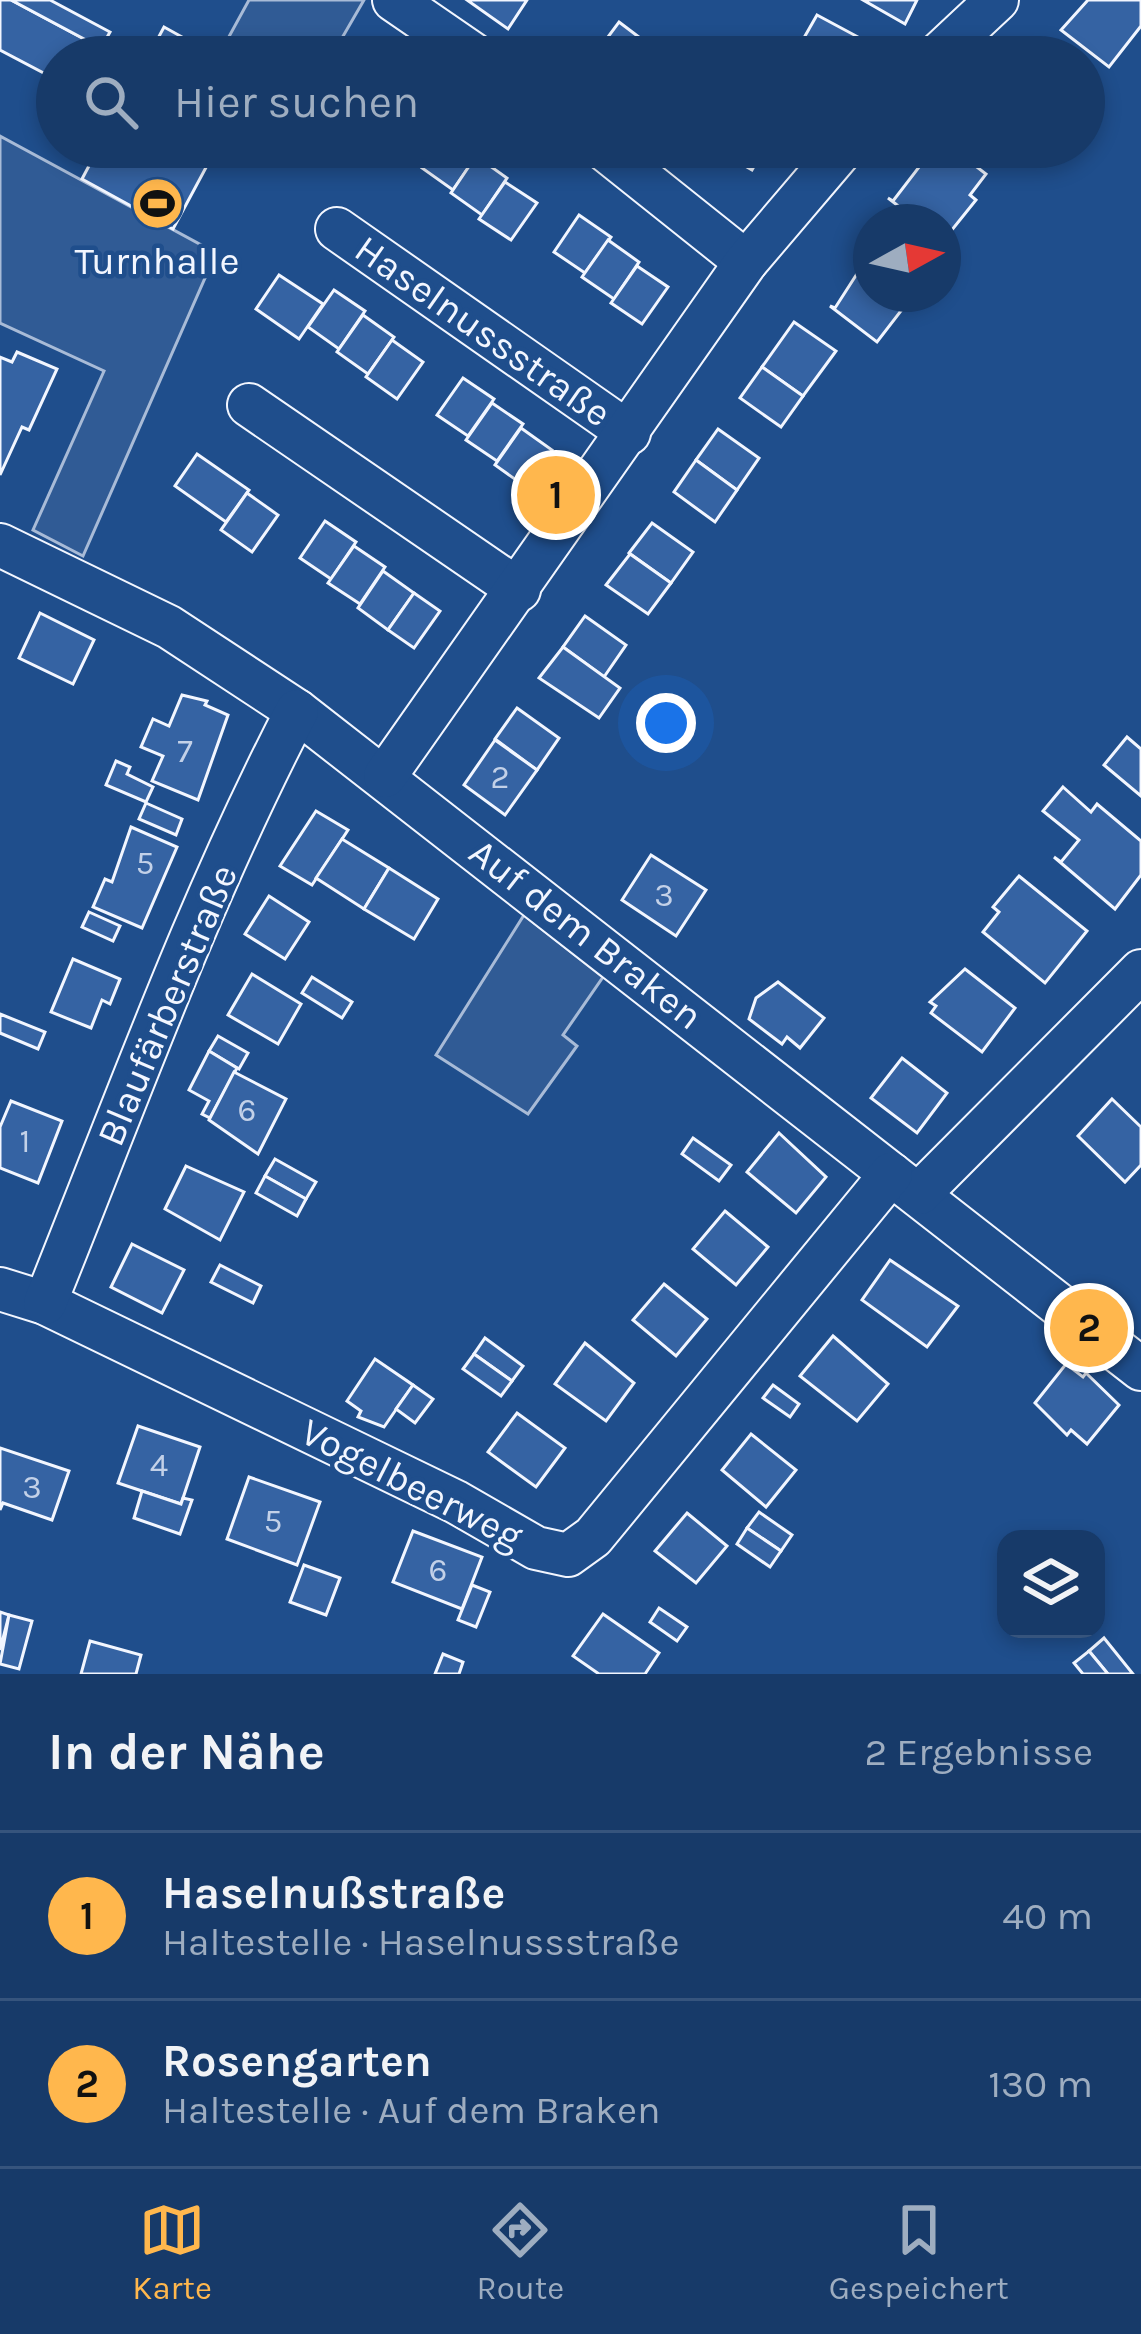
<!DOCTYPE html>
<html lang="de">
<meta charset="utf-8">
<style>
body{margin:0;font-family:Karla,sans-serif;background:#20416f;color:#f1f3f6}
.controls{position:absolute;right:36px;bottom:36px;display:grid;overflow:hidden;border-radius:24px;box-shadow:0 6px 18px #0003}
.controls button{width:108px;height:108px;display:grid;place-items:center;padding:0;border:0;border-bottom:3px solid #36547d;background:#173a69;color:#f1f3f6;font:60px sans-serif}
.compass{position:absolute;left:853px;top:204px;width:108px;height:108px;border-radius:50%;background:#173a69;box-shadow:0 6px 18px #0003;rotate:82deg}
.you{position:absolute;left:666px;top:723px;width:42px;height:42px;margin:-30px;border:9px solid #fff;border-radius:50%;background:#1a73e8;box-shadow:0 0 0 18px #1a73e833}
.badge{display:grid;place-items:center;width:78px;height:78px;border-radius:50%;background:#ffb74d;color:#111;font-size:39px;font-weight:700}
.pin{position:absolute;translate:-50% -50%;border:6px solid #fff;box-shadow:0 3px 12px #0006}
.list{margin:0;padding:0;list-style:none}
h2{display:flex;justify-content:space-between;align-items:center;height:156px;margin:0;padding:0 48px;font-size:51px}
h2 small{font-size:39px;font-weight:400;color:#9eadc0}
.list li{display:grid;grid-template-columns:78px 1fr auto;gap:36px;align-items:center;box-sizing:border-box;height:168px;padding:0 48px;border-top:3px solid #36547d}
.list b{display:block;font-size:45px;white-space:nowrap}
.list p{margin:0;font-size:39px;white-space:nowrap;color:#9eadc0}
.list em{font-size:39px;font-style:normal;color:#9eadc0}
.icon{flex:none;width:66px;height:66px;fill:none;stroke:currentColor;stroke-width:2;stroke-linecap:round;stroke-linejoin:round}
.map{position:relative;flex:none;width:1141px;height:1674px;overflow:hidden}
.search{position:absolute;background:#173a69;box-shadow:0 6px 18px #0003;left:36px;right:36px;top:36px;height:132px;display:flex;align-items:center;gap:30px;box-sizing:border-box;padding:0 42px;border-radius:66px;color:#9eadc0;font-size:45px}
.sheet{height:492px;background:#173a69}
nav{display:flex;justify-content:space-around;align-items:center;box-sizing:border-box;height:168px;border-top:3px solid #36547d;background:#173a69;font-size:33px;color:#9eadc0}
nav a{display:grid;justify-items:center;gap:6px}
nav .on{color:#ffb74d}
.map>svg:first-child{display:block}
</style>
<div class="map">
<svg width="1141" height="1674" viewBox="0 0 1141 1674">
<rect width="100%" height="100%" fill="#1f4e8c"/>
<g fill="#305b95" stroke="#a8bbd7" stroke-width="3">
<path d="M249,0h115l-33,57h-103l-8,-4z"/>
<path d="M0,136l216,117 -133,303 -50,-26 71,-159 -104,-48z"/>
<path d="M524,915l79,62 -40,58 14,11 -49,68 -92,-59z"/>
</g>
<g fill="#3563a3" stroke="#f2f6ff" stroke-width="3">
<path d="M0,0h11l90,48 -5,9h-39v23l-57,-30z"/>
<path d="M11,0h39l60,32 -9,16z"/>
<path d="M467,0h60l-19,29z"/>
<path d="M863,0h54l-12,24z"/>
<path d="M1088,0h53v26l-32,41 -48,-37z"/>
<path d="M817,15l41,22 -11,20h-54z"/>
<path d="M619,22l41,31v1l-67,3z"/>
<path d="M164,27l54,30h-70z"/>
<path d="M99,147h118l-44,82 -91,-50z"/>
<path d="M437,147h34l8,5 -26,38 -31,-22z"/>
<path d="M712,147h53l-13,23z"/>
<path d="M928,147h23l35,27 -16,21 6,5 -33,41v-19h-24l-31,-24 5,3 30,-39 -4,-4z"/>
<path d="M1013,147h34l-13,17z"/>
<path d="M476,156l31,22 -25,37 -31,-22z"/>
<path d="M505,182l32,21 -26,37 -32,-21z"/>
<path d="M579,215l32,22 -26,36 -31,-21z"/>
<path d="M608,240l31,22 -25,37 -32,-22z"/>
<path d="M871,252v42h43l-37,48 -47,-36 5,2z"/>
<path d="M637,266l31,21 -26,37 -31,-21z"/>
<path d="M279,275l44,29 -24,35 -43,-30z"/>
<path d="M334,290l31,21 -26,38 -31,-22z"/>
<path d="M363,315l31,22 -26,37 -31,-22z"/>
<path d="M794,322l42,29 -33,45 -41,-29z"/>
<path d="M392,340l31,22 -26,37 -31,-22z"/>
<path d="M17,352l40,17 -28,61 -7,-3 -22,48v-118l12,5z"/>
<path d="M762,367l41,29 -22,31 -41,-29z"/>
<path d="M463,378l31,21 -26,37 -31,-21z"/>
<path d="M492,403l31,21 -26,37 -31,-21z"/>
<path d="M521,428l31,22 -26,37 -31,-22z"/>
<path d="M718,429l41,29 -22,32 -41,-30z"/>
<path d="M197,454l52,36 -23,32 -51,-36z"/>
<path d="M696,460l41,30 -22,32 -41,-30z"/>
<path d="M247,493l31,22 -26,37 -31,-22z"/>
<path d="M325,521l31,21 -25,37 -31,-21z"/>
<path d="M652,523l41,29 -22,31 -42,-30z"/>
<path d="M354,546l31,21 -25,37 -32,-21z"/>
<path d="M630,554l41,29 -23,31 -42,-29z"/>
<path d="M383,571l31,22 -26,37 -30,-22z"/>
<path d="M414,593l26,18 -26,37 -26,-18z"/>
<path d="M40,613l54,27 -21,44 -54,-26z"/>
<path d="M585,616l41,29 -22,32 -41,-30z"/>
<path d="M563,647l57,41 -21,30 -60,-40z"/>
<path d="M182,695l25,6 -2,4 23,10 -30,85 -46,-19 11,-25 -22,-9 12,-28 16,7z"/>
<path d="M517,708l42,30 -22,32 -42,-31z"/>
<path d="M1127,737l14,12v47l-37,-31z"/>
<path d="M495,740l42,30 -32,45 -41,-30z"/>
<path d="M116,761l14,6 -3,7 26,13 -7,15 -40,-17z"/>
<path d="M1063,787l28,25 6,-8 44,37v34l-26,34 -61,-52 7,5 18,-22 -36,-29z"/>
<path d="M146,803l36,16 -6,16 -37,-16z"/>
<path d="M316,811l32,19 -36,55 -32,-19z"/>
<path d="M131,827l46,20 -35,81 -49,-21 12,-28 7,3z"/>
<path d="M342,839l47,29 -25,41 -48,-31z"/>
<path d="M651,855l55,35 -30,46 -54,-36z"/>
<path d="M389,868l49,31 -24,40 -50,-30z"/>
<path d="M1019,876l68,55 -42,52 -62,-51 16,-20 -6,-5z"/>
<path d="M269,896l40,26 -24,37 -40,-25z"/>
<path d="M89,912l31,14 -7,15 -31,-14z"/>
<path d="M73,959l47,20 -10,25 -8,-4 -11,28 -40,-16z"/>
<path d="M965,969l50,39 -33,44 -51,-39 5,-7 -6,-4z"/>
<path d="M252,974l49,30 -23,40 -50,-29z"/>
<path d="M312,977l40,25 -10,16 -40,-25z"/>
<path d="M778,982l46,36 -24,30 -13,-11 -5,7 -33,-25 7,-21z"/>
<path d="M0,1014l45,18 -7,17 -38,-16z"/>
<path d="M218,1036l30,17 -9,16 -30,-18z"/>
<path d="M209,1051l28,17 -27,50 -8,-4 7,-13 -20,-11z"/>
<path d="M902,1058l45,35 -30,40 -46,-35z"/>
<path d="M234,1072l52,27 -28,55 -49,-34z"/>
<path d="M1112,1099l29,28v38l-16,17 -47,-46z"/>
<path d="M11,1101l51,20 -24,62 -38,-15v-41z"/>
<path d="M779,1133l47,44 -30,36 -49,-41z"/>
<path d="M693,1138l38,27 -12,16 -37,-27z"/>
<path d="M275,1159l41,23 -10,17 -41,-23z"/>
<path d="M186,1166l58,26 -24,48 -55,-31z"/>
<path d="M265,1176l41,23 -9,17 -41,-23z"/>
<path d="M725,1211l43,36 -32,38 -43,-36z"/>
<path d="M132,1244l52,26 -22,43 -51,-26z"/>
<path d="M890,1260l68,46 -31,41 -65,-47z"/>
<path d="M220,1265l41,21 -8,17 -42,-21z"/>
<path d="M664,1284l43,35 -31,37 -43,-36z"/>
<path d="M833,1336l55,48 -31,37 -57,-45z"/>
<path d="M485,1338l38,28 -11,15 -38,-27z"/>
<path d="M585,1343l49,40 -28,38 -51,-37z"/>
<path d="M474,1354l38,27 -11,15 -38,-27z"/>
<path d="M375,1359l38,26 -29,42 -26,-10 3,-6 -14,-10z"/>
<path d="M1066,1364l17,13 3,-4 33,32 -32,39 -16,-14 -4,5 -32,-32z"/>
<path d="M413,1385l20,14 -18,24 -19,-14z"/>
<path d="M773,1385l26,19 -9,13 -27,-19z"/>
<path d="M517,1413l48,35 -29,39 -48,-35z"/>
<path d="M138,1426l62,21 -19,57 -63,-21z"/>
<path d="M751,1434l45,36 -30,37 -44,-37z"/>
<path d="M0,1448l69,23 -17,49 -49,-17 -3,7z"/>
<path d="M249,1477l71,25 -23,63 -70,-26z"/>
<path d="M142,1491l39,13 2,-6 9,2 -12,34 -46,-16z"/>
<path d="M759,1512l33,23 -11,16 -34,-23z"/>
<path d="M687,1513l40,33 -31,37 -41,-32z"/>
<path d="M747,1528l34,23 -11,16 -33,-23z"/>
<path d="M413,1531l69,26 -20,52 -69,-27z"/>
<path d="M304,1565l36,13 -14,37 -36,-13z"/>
<path d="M472,1585l18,7 -14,35 -18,-7z"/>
<path d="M659,1608l28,19 -10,14 -27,-19z"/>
<path d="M0,1612l9,3 -9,35z"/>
<path d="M603,1614l56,39 -14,21h-46l-26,-18z"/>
<path d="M9,1615l23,6 -13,48 -19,-5z"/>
<path d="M1104,1638l29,36h-25l-19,-23z"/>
<path d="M90,1641l51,14 -5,19h-55z"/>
<path d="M1089,1651l19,23h-25l-9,-11z"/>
<path d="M443,1654l20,8 -4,12h-24z"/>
</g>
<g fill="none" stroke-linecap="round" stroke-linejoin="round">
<defs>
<g id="minor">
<path d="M394,0l83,57"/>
<path d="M936,57l61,-57"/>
<path d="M602,147l144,115"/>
<path d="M337,229l292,204"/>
<path d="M249,405l270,185"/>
<path d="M0,545l169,82 128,84 844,658"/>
<path d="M385,776l361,-514 98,-115"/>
<path d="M920,1193l221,-222"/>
<path d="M0,1289l45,14 411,199 80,46 32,7 25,-18 298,-363"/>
<path d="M45,1303c80,-198 153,-402 252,-592"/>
</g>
</defs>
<use href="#minor" stroke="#f2f6ff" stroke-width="46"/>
<use href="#minor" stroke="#1f4e8c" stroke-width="42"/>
</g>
<defs>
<symbol id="stadium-disc" viewBox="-11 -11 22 22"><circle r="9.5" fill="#ffb74d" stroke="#1f4e8c"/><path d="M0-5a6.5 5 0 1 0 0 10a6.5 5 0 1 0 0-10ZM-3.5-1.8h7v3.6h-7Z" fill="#111"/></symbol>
</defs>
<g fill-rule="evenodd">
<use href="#stadium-disc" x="128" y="174" width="59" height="59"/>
</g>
<g text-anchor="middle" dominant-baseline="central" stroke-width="9" stroke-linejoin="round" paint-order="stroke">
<g font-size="33" fill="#c3d1e8">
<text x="185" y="751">7</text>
<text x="500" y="777">2</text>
<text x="145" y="863">5</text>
<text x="664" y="895">3</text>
<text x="247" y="1110">6</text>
<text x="25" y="1141">1</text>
<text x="159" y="1465">4</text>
<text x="32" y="1487">3</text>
<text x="273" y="1521">5</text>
<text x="438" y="1570">6</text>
</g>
<g font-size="39" fill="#f2f6ff" stroke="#1f4e8c">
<text x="157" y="261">Turnhalle</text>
</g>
<g font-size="39" fill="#f2f6ff" stroke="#1f4e8c">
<text transform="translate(483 331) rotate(35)">Haselnussstraße</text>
<text transform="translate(586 934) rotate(38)">Auf dem Braken</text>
<text transform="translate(167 1005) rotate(-67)">Blaufärberstraße</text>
<text transform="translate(412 1484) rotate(27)">Vogelbeerweg</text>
</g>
</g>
</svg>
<div class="controls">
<button><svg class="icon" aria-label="layers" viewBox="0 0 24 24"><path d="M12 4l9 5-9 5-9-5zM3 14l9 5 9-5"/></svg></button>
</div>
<svg class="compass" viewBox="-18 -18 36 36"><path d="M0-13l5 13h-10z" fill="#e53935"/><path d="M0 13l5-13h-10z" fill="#9eadc0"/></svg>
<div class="you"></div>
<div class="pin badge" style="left:556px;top:495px">1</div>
<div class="pin badge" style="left:1089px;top:1328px">2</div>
<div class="search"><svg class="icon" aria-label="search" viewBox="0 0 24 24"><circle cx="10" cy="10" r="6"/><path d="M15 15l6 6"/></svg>Hier suchen</div>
</div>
<section class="sheet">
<h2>In der Nähe<small>2 Ergebnisse</small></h2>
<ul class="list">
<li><span class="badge">1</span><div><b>Haselnußstraße</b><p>Haltestelle · Haselnussstraße</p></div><em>40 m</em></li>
<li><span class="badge">2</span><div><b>Rosengarten</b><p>Haltestelle · Auf dem Braken</p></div><em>130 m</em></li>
</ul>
</section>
<nav>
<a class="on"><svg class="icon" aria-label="map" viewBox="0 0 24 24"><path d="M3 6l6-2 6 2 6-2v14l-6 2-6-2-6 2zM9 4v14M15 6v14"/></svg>Karte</a>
<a><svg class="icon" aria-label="directions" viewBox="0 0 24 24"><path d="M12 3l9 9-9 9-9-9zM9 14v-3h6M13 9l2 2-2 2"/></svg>Route</a>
<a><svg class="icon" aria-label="saved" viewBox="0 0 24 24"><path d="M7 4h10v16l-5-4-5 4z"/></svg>Gespeichert</a>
</nav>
